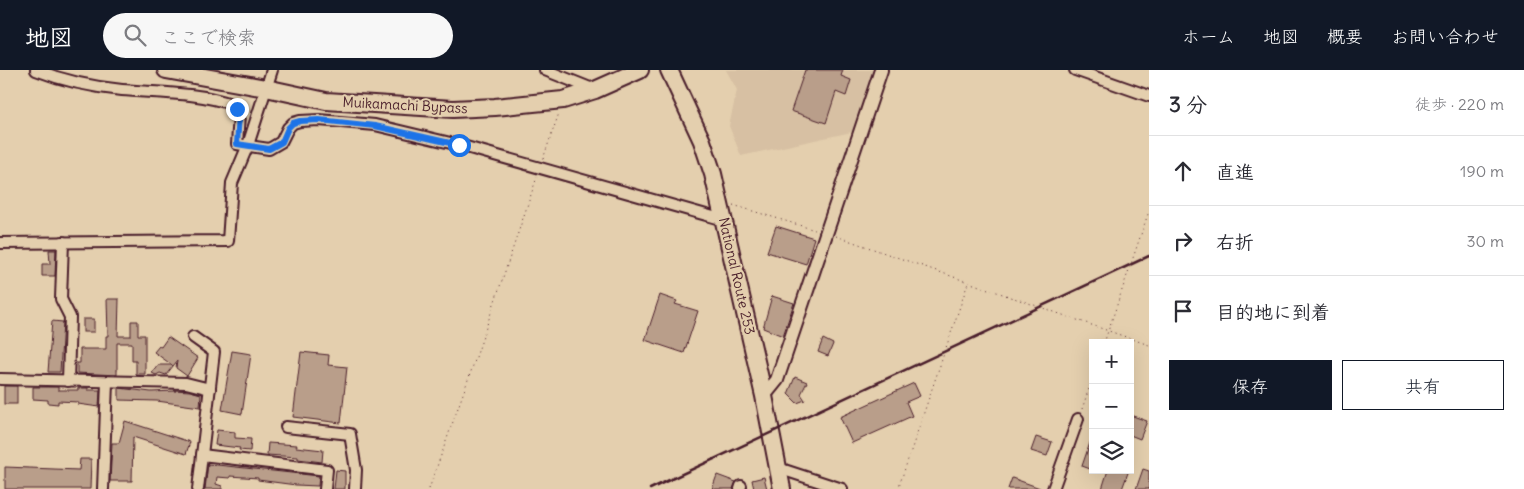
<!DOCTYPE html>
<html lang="ja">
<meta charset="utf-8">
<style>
body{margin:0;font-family:Delius,"Klee One",sans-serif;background:#f7f7f7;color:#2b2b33}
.controls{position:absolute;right:15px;bottom:15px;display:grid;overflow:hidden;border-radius:0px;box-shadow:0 5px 20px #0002}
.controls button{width:45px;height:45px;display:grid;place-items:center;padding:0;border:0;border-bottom:1px solid #e1e1e2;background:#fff;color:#2b2b33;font:25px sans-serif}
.stop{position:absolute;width:15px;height:15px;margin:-11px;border:4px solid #1a73e8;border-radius:50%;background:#fff}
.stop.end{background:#1a73e8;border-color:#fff;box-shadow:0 1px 5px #0008}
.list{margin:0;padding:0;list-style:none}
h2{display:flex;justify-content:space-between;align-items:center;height:65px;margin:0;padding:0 20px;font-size:21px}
h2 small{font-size:16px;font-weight:400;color:#7c7c81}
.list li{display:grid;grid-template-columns:32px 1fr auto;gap:15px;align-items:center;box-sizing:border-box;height:70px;padding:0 20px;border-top:1px solid #e1e1e2}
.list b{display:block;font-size:19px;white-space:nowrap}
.list em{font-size:16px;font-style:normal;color:#7c7c81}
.actions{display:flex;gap:10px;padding:15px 20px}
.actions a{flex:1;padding:11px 0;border:1px solid #111827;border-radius:0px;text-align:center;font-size:18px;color:#111827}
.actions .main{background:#111827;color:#fff}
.icon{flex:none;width:28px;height:28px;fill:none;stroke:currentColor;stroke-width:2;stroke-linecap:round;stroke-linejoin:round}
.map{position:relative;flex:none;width:1149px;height:419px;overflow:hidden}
header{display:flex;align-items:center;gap:30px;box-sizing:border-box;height:70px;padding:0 25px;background:#111827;color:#fff}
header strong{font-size:24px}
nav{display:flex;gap:28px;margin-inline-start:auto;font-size:18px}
.search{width:350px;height:45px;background:#f7f7f7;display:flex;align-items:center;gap:12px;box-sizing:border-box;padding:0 18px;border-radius:28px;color:#7c7c81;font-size:19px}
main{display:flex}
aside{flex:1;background:#fff}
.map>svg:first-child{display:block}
</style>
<header>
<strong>地図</strong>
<div class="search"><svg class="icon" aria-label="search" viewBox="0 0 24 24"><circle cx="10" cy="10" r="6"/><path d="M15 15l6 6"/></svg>ここで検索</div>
<nav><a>ホーム</a><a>地図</a><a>概要</a><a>お問い合わせ</a></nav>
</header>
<main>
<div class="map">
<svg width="1149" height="419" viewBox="0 0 1149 419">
<rect width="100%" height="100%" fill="#e4cfae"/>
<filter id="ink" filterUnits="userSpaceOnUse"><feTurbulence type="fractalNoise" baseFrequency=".02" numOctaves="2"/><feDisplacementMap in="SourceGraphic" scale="10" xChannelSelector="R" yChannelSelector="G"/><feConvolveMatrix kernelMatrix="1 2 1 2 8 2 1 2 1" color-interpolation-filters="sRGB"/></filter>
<g filter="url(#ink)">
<path fill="#d7c0a3" d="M726,0h155l-20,60 -120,26 -12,-30 8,-36z"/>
<g fill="#b99e8a" stroke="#4a1f2b">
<path d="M805,0h38l-2,6 10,4 -5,16 -10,-4 -10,31 -35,-12z"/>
<path d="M776,156l38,12 -8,26 -39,-12z"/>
<path d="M49,180h7l-1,26h-13v-12h8z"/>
<path d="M660,225l17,6 -2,3 23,7 -14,42 -39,-13z"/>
<path d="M772,226l22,7 -11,33 -20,-8z"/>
<path d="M107,229h12l-1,37h13v-15h7v14h7v39h-9v-13h-4v-18h-15v32l-40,-2v-10h3v-14h26v-13h2z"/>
<rect x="83" y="249" width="11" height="13"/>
<path d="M52,251l11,1 -3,50h-12z"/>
<path d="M168,267l30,21 -11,18 -11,-8 1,-7 -11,14 -6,-2 -4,2 -4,-2 6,-8h14l-18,-13 5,-6 2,1z"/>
<path d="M823,269l10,5 -5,12 -10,-4z"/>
<path d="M232,281l19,3 -9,60 -20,-4z"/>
<path d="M301,282l28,3 -1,10 19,2 -6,56 -48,-6z"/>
<path d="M795,307l12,5 -6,12 4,6 -8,3 -9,-9z"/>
<path d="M914,313l6,13 -14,6 6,14 -60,27 -12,-26z"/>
<rect x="4" y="316" width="13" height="18"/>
<path d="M33,317h25v3h20v-2h10v2h12l-1,17 -21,-3v-2l-20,-1v3l-10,-1v-3l-15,-1z"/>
<path d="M119,318l32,4 25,-1 -2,-1 16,1 11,3 -1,13 -43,-6 -38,-1z"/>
<path d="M1130,345l17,6 -7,18 -10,-4z"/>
<path d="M125,351l65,21 -4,12 -53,-17 -1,44h-22l2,-38h7z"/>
<path d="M217,360l18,2v6l16,1 -1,12 -11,-1 1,-2 -25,-3z"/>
<path d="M1036,367l16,5 -5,14 -16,-5z"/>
<path d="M1092,367h1v33l-11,-4z"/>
<path d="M268,373l29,2 -1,2 27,3 -1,12 -24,-3v-2l-31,-2z"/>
<path d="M80,389h11l-1,30h-85v-22l74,3z"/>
<path d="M208,394l111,12 -1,10 -22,-1 -38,-5v-2l-28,-2v2l-13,-1 -1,7 6,2v3h-17z"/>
<path d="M1143,399l6,2v18h-13z"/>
<path d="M336,400l9,1v18h-11z"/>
<path d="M1108,400h21l-7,19h-20z"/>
<path d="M717,405l19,7 -3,7h-21z"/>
<path d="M764,407l3,12h-13l-2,-9z"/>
<path d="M1012,408l28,10v1h-32z"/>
</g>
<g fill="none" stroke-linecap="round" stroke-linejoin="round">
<defs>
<g id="minor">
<path d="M36,0c28,11 56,17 86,20 36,3 78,2 112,15l5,10 -2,29 32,5 12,-7 7,-14 5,-5 7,-2 19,-1 56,5 84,20 265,75"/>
<path d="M545,0l50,20"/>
<path d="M1075,0l74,26"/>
<path d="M63,172l-2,57 9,18 -2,64"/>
<path d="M0,173l228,-2 4,-58 16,-38 24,-75"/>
<path d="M193,267l21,15 -12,103"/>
<path d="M0,309l186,4 24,6"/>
<path d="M286,357l64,7 6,36 -1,19"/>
<path d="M778,398l64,21"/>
<path d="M103,419l4,-107"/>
<path d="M198,419l4,-34 125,15 -2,19"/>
<path d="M740,419l1,-3"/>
<path d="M1053,419l25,-70"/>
</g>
<path id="tertiary" d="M764,326l13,-16 104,-310"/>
<g id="trunk">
<path d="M166,0l100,18 60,13 127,8 42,-2 68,-7 32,-10 45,-20"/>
<path d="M669,0l33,71 11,33 51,222 18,93"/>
</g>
</defs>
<use href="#minor" stroke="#4a1f2b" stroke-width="14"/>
<use href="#tertiary" stroke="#4a1f2b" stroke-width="16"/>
<use href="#trunk" stroke="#4a1f2b" stroke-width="20"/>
<g stroke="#4a1f2b" stroke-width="1" stroke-dasharray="1 4" stroke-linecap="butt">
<path d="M543,89l16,-46"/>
<path d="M733,135l82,25"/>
<path d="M836,166l313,109"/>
<path d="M1104,273l45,-132"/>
<path d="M1082,339l11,-32"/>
<path d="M429,419l45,-126 63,-186"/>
<path d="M898,419l70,-206"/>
</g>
<use href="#minor" stroke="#e4cfae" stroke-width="10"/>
<use href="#tertiary" stroke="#e4cfae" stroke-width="12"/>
<use href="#trunk" stroke="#e4cfae" stroke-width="16"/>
<path stroke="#4a1f2b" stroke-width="2.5" d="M650,419l499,-233"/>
</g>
</g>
<g fill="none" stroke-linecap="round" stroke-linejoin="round" filter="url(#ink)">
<path stroke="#1a73e8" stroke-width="6" d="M237,39l2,6 -2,29 32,5 13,-7 6,-14 5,-5 7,-2 19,-1 56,6 84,19"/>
</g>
<g text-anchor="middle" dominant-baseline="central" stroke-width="4" stroke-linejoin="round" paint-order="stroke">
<g font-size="14" fill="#4a1f2b" stroke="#e4cfae">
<text transform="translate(405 35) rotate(3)">Muikamachi Bypass</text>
<text transform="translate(737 206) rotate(77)">National Route 253</text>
</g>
</g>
</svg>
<div class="controls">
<button>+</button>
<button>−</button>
<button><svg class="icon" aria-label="layers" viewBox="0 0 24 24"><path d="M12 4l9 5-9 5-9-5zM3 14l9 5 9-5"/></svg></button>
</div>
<div class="stop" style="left:459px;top:75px"></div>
<div class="stop end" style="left:237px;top:39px"></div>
</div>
<aside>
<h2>3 分<small>徒歩 · 220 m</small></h2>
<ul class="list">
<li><svg class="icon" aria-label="ahead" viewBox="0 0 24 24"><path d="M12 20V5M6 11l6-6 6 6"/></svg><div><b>直進</b></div><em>190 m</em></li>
<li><svg class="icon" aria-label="right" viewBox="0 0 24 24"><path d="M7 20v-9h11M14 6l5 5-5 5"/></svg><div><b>右折</b></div><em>30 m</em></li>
<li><svg class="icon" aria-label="arrive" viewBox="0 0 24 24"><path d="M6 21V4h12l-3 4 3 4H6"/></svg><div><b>目的地に到着</b></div></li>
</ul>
<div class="actions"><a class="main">保存</a><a>共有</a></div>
</aside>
</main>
